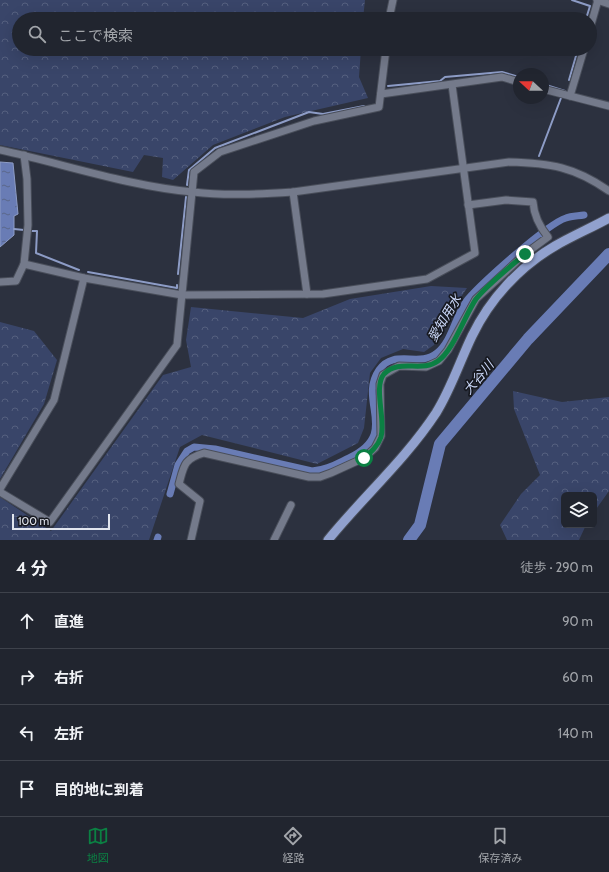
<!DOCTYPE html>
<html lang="ja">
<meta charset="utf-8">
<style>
body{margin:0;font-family:Cabin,"Noto Sans JP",sans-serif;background:#292d37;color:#f1f3f6}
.controls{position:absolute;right:12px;bottom:12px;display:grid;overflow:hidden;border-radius:6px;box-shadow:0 4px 16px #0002}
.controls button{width:36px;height:36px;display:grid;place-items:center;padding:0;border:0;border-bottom:1px solid #3e424b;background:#21252f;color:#f1f3f6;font:20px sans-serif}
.compass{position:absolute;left:513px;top:68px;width:36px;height:36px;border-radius:50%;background:#21252f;box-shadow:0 4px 16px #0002;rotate:291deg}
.scale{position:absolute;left:12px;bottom:10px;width:98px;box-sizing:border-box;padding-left:4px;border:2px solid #e1e5ee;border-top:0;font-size:11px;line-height:14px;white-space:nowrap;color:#e1e5ee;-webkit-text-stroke:3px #171920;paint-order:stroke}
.stop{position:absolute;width:12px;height:12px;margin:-9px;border:3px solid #0b8043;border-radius:50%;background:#fff}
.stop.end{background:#0b8043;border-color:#fff;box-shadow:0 1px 4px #0008}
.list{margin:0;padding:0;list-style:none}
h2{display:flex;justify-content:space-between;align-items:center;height:52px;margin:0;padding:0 16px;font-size:17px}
h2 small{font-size:13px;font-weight:400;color:#a2a5aa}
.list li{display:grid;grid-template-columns:26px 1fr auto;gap:12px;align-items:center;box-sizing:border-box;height:56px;padding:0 16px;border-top:1px solid #3e424b}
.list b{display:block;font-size:15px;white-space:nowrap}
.list em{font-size:13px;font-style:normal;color:#a2a5aa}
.icon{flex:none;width:22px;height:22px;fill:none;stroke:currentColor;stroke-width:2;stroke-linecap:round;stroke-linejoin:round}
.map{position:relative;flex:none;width:609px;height:540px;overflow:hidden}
.search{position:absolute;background:#21252f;box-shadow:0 4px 16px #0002;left:12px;right:12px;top:12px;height:44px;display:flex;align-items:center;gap:10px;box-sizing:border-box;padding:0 14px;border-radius:22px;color:#a2a5aa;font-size:15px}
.sheet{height:276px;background:#21252f}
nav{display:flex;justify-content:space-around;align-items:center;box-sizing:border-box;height:56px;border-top:1px solid #3e424b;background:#21252f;font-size:11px;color:#a2a5aa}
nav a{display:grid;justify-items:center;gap:2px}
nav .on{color:#0b8043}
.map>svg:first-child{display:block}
</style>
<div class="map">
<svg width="609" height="540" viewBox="0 0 609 540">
<defs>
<pattern id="forest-crowns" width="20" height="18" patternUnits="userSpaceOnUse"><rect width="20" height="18" fill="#394569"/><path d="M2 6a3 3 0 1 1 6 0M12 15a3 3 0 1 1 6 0" fill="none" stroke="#55607f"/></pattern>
<pattern id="water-ripples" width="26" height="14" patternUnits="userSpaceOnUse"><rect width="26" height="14" fill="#697cb5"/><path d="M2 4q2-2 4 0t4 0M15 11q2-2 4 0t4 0" fill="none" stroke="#5a6689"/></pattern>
</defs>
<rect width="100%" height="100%" fill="#2c313f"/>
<g fill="url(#forest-crowns)">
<path d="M0,0h365l-2,19h-344v30h342l-2,28 9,21 -83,19 -72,28 -40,35 -11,-3 1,-19 -19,-3 -11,17 -133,-27z"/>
<path d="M431,286l36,2 -22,33 -11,24 -10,7 -21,-3 -22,9 -11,15 -6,55 -6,15 -41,21 -115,-29 -22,12 -31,93h-149v-43l51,34 112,-156 28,-8 -5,-27 5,-33 112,11 47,-19z"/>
<path d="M0,322l34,9 23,29 -13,44 -44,75z"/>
<path d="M513,391l49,11 47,-5v94l-15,21v-17h-30v30h22l-7,15h-72l-7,-15 21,-31 19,-19 -26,-66z"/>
</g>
<path fill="url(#water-ripples)" stroke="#8d9cc6" d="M0,162l13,1 5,51 -4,2v19l-14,12z"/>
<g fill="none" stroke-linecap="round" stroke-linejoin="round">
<g stroke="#8d9cc6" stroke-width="2">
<path d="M572,0l18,6 -4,13"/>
<path d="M569,80l9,-31"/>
<path d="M543,84l22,7"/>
<path d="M388,86l52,-5 5,-4 57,-5 17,5"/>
<path d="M539,156l22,-58"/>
<path d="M187,185l2,-15 26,-22 94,-36 14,2 41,-8"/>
<path d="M14,229l10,1"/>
<path d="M31,231h6l-1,22 43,17"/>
<path d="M88,272l89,16v-3"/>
<path d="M178,274l8,-77"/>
</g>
<g stroke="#697cb5" stroke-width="7">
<path d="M170,494l8,-29 9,-14 7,-4 21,2 97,22c14,-1 24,-7 37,-13 52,-25 8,-56 30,-88 15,-22 40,-2 58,-17 16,-13 18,-38 31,-54 15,-17 79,-75 98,-81 5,-2 12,-2 18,-3"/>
<path d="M157,540l1,-3"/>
</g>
<path stroke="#697cb5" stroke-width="12" d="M409,540l11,-15 20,-81 88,-105 81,-85"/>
<defs>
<g id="minor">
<path d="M597,0l12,4"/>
<path d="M389,19l4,-19"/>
<path d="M590,28l8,-28"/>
<path d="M543,89l66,17"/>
<path d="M381,94l121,-17 17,5"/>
<path d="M570,96l14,-47"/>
<path d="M0,150c64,14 128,36 193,42 33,4 67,2 100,0l216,-30c41,1 66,5 100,29"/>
<path d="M293,192l14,102"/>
<path d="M24,264l60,14 98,17 141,-1 104,-15 48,-26 -23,-168"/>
<path d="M0,282l16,-1 8,-17 4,-39 -1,-46 -3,-24"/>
<path d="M0,489l54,-89 30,-122"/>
<path d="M0,492l50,30 127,-177 17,-173 26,-20 94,-31 65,-14 7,-58"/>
<path d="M191,540l9,-39 -21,-17c5,-19 5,-25 25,-31l105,24h11l11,-4 33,-15 11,-10 6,-12 -1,-52 3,-9 16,-9 27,1 13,-6 9,-11 28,-51 49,-45 23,-17c-9,-11 -14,-21 -15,-35l-27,-2 -38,5"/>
<path d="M274,540l17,-35"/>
</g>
<path id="major" d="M328,540c35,-43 77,-80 108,-127 15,-24 24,-52 36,-77 18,-37 47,-69 83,-90 17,-10 36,-18 54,-28"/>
</defs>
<use href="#minor" stroke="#494e5a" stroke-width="9"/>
<use href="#major" stroke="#494e5a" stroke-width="11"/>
<use href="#minor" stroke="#747a8b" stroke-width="7"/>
<use href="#major" stroke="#91a1ce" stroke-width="9"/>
</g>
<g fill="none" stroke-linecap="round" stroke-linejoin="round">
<path stroke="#0b8043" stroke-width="5" d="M364,458c7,-6 14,-12 17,-21 5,-17 -8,-50 3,-63 15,-16 38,-1 54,-13 15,-10 27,-46 38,-62 11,-14 35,-33 49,-45"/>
</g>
<g text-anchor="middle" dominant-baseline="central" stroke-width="3.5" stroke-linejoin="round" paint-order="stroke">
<g font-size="13" font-style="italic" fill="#ccd9fa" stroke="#171920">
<text transform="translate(444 318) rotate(-59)">愛知用水</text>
<text transform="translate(478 377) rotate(-50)">大谷川</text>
</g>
</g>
</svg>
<div class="controls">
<button><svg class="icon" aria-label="layers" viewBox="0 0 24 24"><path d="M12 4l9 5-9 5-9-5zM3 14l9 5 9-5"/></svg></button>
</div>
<svg class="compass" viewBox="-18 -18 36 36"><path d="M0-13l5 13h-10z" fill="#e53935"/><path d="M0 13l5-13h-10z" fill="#a2a5aa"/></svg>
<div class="scale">100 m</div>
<div class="stop" style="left:364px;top:458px"></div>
<div class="stop end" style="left:525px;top:254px"></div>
<div class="search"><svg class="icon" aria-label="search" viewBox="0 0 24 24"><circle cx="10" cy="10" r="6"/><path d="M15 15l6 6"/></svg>ここで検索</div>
</div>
<section class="sheet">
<h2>4 分<small>徒歩 · 290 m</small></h2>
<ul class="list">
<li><svg class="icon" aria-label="ahead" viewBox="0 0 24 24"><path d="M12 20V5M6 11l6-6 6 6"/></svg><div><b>直進</b></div><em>90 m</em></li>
<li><svg class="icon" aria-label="right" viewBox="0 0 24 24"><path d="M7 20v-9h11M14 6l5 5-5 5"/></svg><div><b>右折</b></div><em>60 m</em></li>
<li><svg class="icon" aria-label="left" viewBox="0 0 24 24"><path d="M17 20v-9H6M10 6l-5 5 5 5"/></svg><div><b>左折</b></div><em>140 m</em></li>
<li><svg class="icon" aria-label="arrive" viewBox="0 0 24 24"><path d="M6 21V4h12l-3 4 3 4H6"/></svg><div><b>目的地に到着</b></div></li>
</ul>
</section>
<nav>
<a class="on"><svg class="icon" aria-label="map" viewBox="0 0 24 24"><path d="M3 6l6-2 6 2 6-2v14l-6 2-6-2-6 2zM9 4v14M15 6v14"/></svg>地図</a>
<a><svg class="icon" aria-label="directions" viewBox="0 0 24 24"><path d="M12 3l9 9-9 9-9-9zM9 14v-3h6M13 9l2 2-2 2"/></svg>経路</a>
<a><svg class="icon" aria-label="saved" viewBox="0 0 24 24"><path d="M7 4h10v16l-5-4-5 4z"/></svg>保存済み</a>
</nav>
